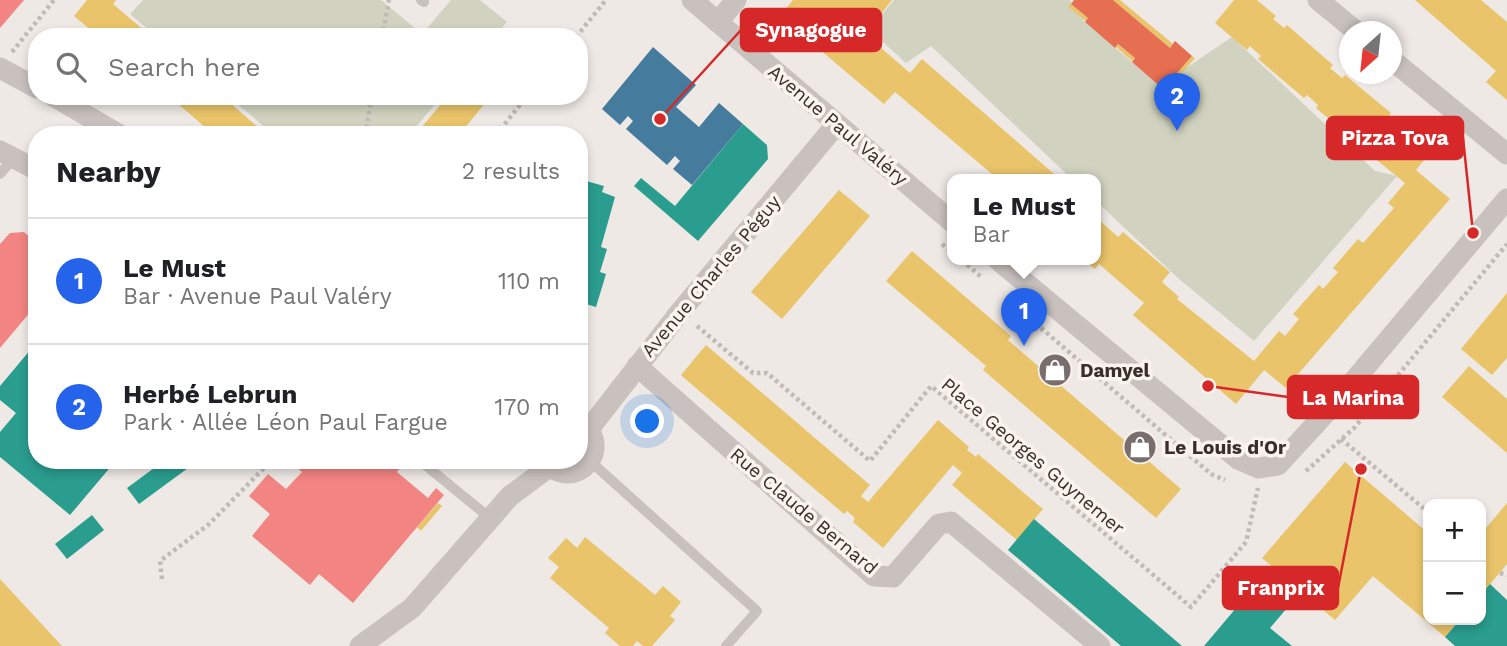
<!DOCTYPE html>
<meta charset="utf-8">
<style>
body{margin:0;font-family:"Work Sans",sans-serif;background:#f2f2f2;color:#202124}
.controls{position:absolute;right:21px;bottom:21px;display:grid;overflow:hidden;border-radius:14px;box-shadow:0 4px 10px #0003}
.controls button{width:63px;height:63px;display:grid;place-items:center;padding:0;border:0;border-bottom:2px solid #e0e0e0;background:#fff;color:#202124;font:35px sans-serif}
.compass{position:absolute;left:1339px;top:21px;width:63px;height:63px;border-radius:50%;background:#fff;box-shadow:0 4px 10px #0003;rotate:207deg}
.you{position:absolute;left:648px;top:422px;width:24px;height:24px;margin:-18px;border:5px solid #fff;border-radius:50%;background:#1a73e8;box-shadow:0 0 0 10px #1a73e833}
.badge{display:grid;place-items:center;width:46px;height:46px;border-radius:50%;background:#2563eb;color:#fff;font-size:23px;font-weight:700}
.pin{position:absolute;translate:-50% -58px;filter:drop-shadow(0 2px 4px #0008)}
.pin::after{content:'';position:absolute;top:37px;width:24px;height:21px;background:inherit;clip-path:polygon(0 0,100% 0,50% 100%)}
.popup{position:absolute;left:947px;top:174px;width:154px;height:91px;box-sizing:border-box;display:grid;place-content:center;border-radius:14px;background:#fff;filter:drop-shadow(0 2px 5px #0005);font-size:23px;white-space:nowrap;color:#757577}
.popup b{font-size:26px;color:#202124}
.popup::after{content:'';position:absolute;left:50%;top:100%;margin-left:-14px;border:14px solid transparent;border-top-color:#fff}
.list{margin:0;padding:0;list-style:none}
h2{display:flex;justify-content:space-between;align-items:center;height:91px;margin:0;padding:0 28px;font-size:30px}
h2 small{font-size:23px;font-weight:400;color:#757577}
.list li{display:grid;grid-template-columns:46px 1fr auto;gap:21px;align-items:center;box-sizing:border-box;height:126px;padding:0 28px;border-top:2px solid #e0e0e0}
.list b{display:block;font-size:26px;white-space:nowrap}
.list p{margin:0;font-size:23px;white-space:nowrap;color:#757577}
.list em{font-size:23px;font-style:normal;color:#757577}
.icon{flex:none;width:38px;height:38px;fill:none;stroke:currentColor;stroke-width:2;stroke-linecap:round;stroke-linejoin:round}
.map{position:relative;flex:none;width:1507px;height:646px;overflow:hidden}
.search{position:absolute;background:#fff;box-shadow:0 4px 10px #0003;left:28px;top:28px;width:560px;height:77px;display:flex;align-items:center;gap:18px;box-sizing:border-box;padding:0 24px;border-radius:28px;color:#757577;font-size:26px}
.panel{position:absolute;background:#fff;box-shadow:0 4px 10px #0003;left:28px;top:126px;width:560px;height:343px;border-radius:28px}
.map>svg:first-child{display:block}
</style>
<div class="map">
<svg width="1507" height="646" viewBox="0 0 1507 646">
<rect width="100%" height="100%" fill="#eee9e5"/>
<g fill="#d1d3c0">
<path d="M143,0h238l41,34 29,-34h29l27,22 -13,15h-337l-27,-23z"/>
<path d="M894,0h176l15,22 81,69 20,-23 46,-31 143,134 22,5 -143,165 -76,-63 -82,-77v-21h-23l-142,-134 -25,17 -37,-34z"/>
<path d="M228,96h214l-33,39h-135z"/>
</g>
<g fill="#e9c46a">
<path d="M87,0h29l-3,4 39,33h-53l-25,-21z"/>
<path d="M793,0h99l-27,34 45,39 12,-14 139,121h-62l-104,-88 -11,12 -104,-88z"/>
<path d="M1113,0h7l53,44 -3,4z"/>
<path d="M1234,0h23l19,16 -3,3 11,9 3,-3 46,40 -3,3 12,10 3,-3 46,38 -3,4 14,12 3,-4 28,24 -17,21 34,29 -164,189 -22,-18 -28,34 -103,-89 11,-12 -45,-39 -4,5 -11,-9h12v-43l22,20 5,-5 47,40 -8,10 17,15 -2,2 77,62 25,-30 6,5 14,-17 -6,-5 26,-29 4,4 15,-17 -5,-4 25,-29 5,4 31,-35 -6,-5 17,-20 -32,-26 2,-4 -11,-9 -2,3 -46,-39 2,-3 -11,-10 -3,3 -46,-39 3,-3 -11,-10 -3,4 -32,-27z"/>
<path d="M1415,0h66l26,22v78l-21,-18 10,-11z"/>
<path d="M1071,4l17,14 -2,3 -18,-14z"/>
<path d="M1118,44l17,14 -3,3 -16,-14z"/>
<path d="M1192,56l3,2 -29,33 -3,-2z"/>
<path d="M169,96h53l45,39h-53z"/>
<path d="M448,96h43l-32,39h-44z"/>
<path d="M839,190l31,26 -88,103 -31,-27z"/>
<path d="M912,251l99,85 -3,4 173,149 -25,29 -173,-148 3,-4 -100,-85z"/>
<path d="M1507,293v65l-15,17 -31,-26z"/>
<path d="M706,345l164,140 -9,11 7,6 70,-82 31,27 -2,3 9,7 2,-3 65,55 -26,31 -65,-55 10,-12 -9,-8 -70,83 -30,-26 2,-4 -8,-7 -3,3 -161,-137 -2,-2z"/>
<path d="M1469,366l38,33v54l-65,-56z"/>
<path d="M1345,462l83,71v87h32l-15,17 -72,-61 -38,44 -73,-62z"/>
<path d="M438,503l4,3 -21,25 -4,-4z"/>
<path d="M1507,503v61l-26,31v-61z"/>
<path d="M585,537l70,58 8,-9 18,16 -11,14 5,4 -23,26h-9l-6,-5 -4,5h-13l-15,-13 4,-5 -59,-50 9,-11 -11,-9 18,-20 11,10z"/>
<path d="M0,579l62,67h-62z"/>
</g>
<path fill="#e76f51" d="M1074,0h39l57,48 5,-7 17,15 -29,33 -31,-27 3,-4 -17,-14 -3,4 -30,-26 3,-4 -17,-14z"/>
<g fill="#2a9d8f">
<path d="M743,124l24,21 1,14 -70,82 -64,-55 7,-8 34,28z"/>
<path d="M579,179l25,7 -2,6 13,5 -14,50 6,2 -7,23 6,2 -10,33 -17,-5z"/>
<path d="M37,342v118h89l-7,9 -6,-5 -43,51 -70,-58v-25l16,-19 -16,-13v-14z"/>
<path d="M165,460h34l-60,44 -12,-16z"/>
<path d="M92,515l12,15 -37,29 -12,-15z"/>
<path d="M1034,519l148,127h-61l-113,-96z"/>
<path d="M1269,569l30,25 -29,34 22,18h-88z"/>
<path d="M1490,584l17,16v46h-52l-10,-9 15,-17h21v-25z"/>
</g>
<g fill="#f28482">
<path d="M0,0h24l-24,28z"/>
<path d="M24,232l13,12v60l-37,44v-104l10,-11z"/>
<path d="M300,460h103l2,2 -8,10 31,26 8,-10 8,7 -91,108 -34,-29 -9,11 -58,-49 18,-22 -21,-18 19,-22 18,15 16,-17 -7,-6z"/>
</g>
<path fill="#457b9d" d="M653,47l43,38 -20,22 23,20 20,-24 24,21 -51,61 -19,-16 7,-8 -5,-5 -8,9 -41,-36 7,-8 -5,-5 -8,9 -18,-16z"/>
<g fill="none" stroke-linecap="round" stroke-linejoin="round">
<g stroke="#c1bab6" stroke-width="4.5" stroke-dasharray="3.5 3.5" stroke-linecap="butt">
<path d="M382,37l7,-37"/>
<path d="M576,37l30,-37"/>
<path d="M12,52l42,-52"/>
<path d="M365,135l7,-39"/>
<path d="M496,135l31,-39"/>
<path d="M942,244l10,8"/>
<path d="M962,260l19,17"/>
<path d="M697,326l56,47h14l103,88 61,-75 260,221 55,-65 12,-54"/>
<path d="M1041,328l170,146 14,6"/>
<path d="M1341,439l87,73"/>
<path d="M1306,471l48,-43 153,-184"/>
<path d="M1500,573l7,2"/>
<path d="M162,579l-2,-18 48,-36 56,-57 17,-8"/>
</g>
<g stroke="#c8c1bd" stroke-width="10">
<path d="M421,0l3,2"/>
<path d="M0,174l13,-15"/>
<path d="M419,460l71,58"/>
<path d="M590,461l167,150 -31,35"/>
</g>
<g stroke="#c8c1bd" stroke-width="21">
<path d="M692,0l260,222"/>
<path d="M1318,0l39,32"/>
<path d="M718,22l18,-22"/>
<path d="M1392,60l115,94"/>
<path d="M0,68l37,20"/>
<path d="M53,96l67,39"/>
<path d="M0,151l37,19"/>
<path d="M998,260l240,199 21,9 19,-3 57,-62 172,-204"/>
<path d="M637,366l237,210 19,1 46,-53 12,-2 149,124"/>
<path d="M589,429l91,-117 156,-187"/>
<path d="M543,460c32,37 74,-14 36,-38"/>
<path d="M360,646l52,-38 98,-112 39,-29"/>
</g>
</g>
<defs>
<symbol id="shop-disc" viewBox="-11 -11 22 22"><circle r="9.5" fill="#786f6d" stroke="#faf3ee"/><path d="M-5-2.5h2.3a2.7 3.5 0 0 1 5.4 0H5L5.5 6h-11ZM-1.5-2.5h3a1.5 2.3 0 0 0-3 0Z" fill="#fff"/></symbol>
</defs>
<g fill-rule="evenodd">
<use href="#shop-disc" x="1036" y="351" width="38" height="38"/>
<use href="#shop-disc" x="1121" y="428" width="38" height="38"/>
</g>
<g text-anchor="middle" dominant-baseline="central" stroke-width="7" stroke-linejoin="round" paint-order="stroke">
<g font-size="19" fill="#392e2c" stroke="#faf3ee">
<text transform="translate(838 125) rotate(40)">Avenue Paul Valéry</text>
<text transform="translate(711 276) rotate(-50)">Avenue Charles Péguy</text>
<text transform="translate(1033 456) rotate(40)">Place Georges Guynemer</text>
<text transform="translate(804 511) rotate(40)">Rue Claude Bernard</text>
</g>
<g font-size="19" font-weight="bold" fill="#392e2c" stroke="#faf3ee" text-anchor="start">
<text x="1080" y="370">Damyel</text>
<text x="1164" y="447">Le Louis d'Or</text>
</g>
</g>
<path fill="none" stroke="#d62828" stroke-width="2.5" d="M660 119L741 30M1473 233L1463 138M1208 386L1288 397M1361 469L1338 588"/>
<g fill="#d62828" stroke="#faf3ee" stroke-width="2.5">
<circle cx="660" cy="119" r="7"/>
<circle cx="1473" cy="233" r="7"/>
<circle cx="1208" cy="386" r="7"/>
<circle cx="1361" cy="469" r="7"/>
</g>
<g fill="#d62828" stroke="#d62828" stroke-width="2.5">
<rect x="741" y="9" width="140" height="42" rx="7"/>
<rect x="1327" y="117" width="136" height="42" rx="7"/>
<rect x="1288" y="376" width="130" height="42" rx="7"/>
<rect x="1223" y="567" width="115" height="42" rx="7"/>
</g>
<g font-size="21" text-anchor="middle" font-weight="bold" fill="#fff">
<text x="811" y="37">Synagogue</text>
<text x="1395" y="145">Pizza Tova</text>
<text x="1353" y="405">La Marina</text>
<text x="1281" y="595">Franprix</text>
</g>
</svg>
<div class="controls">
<button>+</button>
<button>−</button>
</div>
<svg class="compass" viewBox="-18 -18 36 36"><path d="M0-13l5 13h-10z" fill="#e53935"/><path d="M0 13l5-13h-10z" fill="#757577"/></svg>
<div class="you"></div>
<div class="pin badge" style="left:1024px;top:346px">1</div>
<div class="popup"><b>Le Must</b>Bar</div>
<div class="pin badge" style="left:1177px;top:131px">2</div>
<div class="search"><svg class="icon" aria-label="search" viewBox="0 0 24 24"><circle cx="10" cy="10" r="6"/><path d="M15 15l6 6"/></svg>Search here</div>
<section class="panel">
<h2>Nearby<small>2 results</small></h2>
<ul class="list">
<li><span class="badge">1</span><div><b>Le Must</b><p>Bar · Avenue Paul Valéry</p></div><em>110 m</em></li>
<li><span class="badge">2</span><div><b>Herbé Lebrun</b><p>Park · Allée Léon Paul Fargue</p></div><em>170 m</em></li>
</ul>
</section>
</div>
